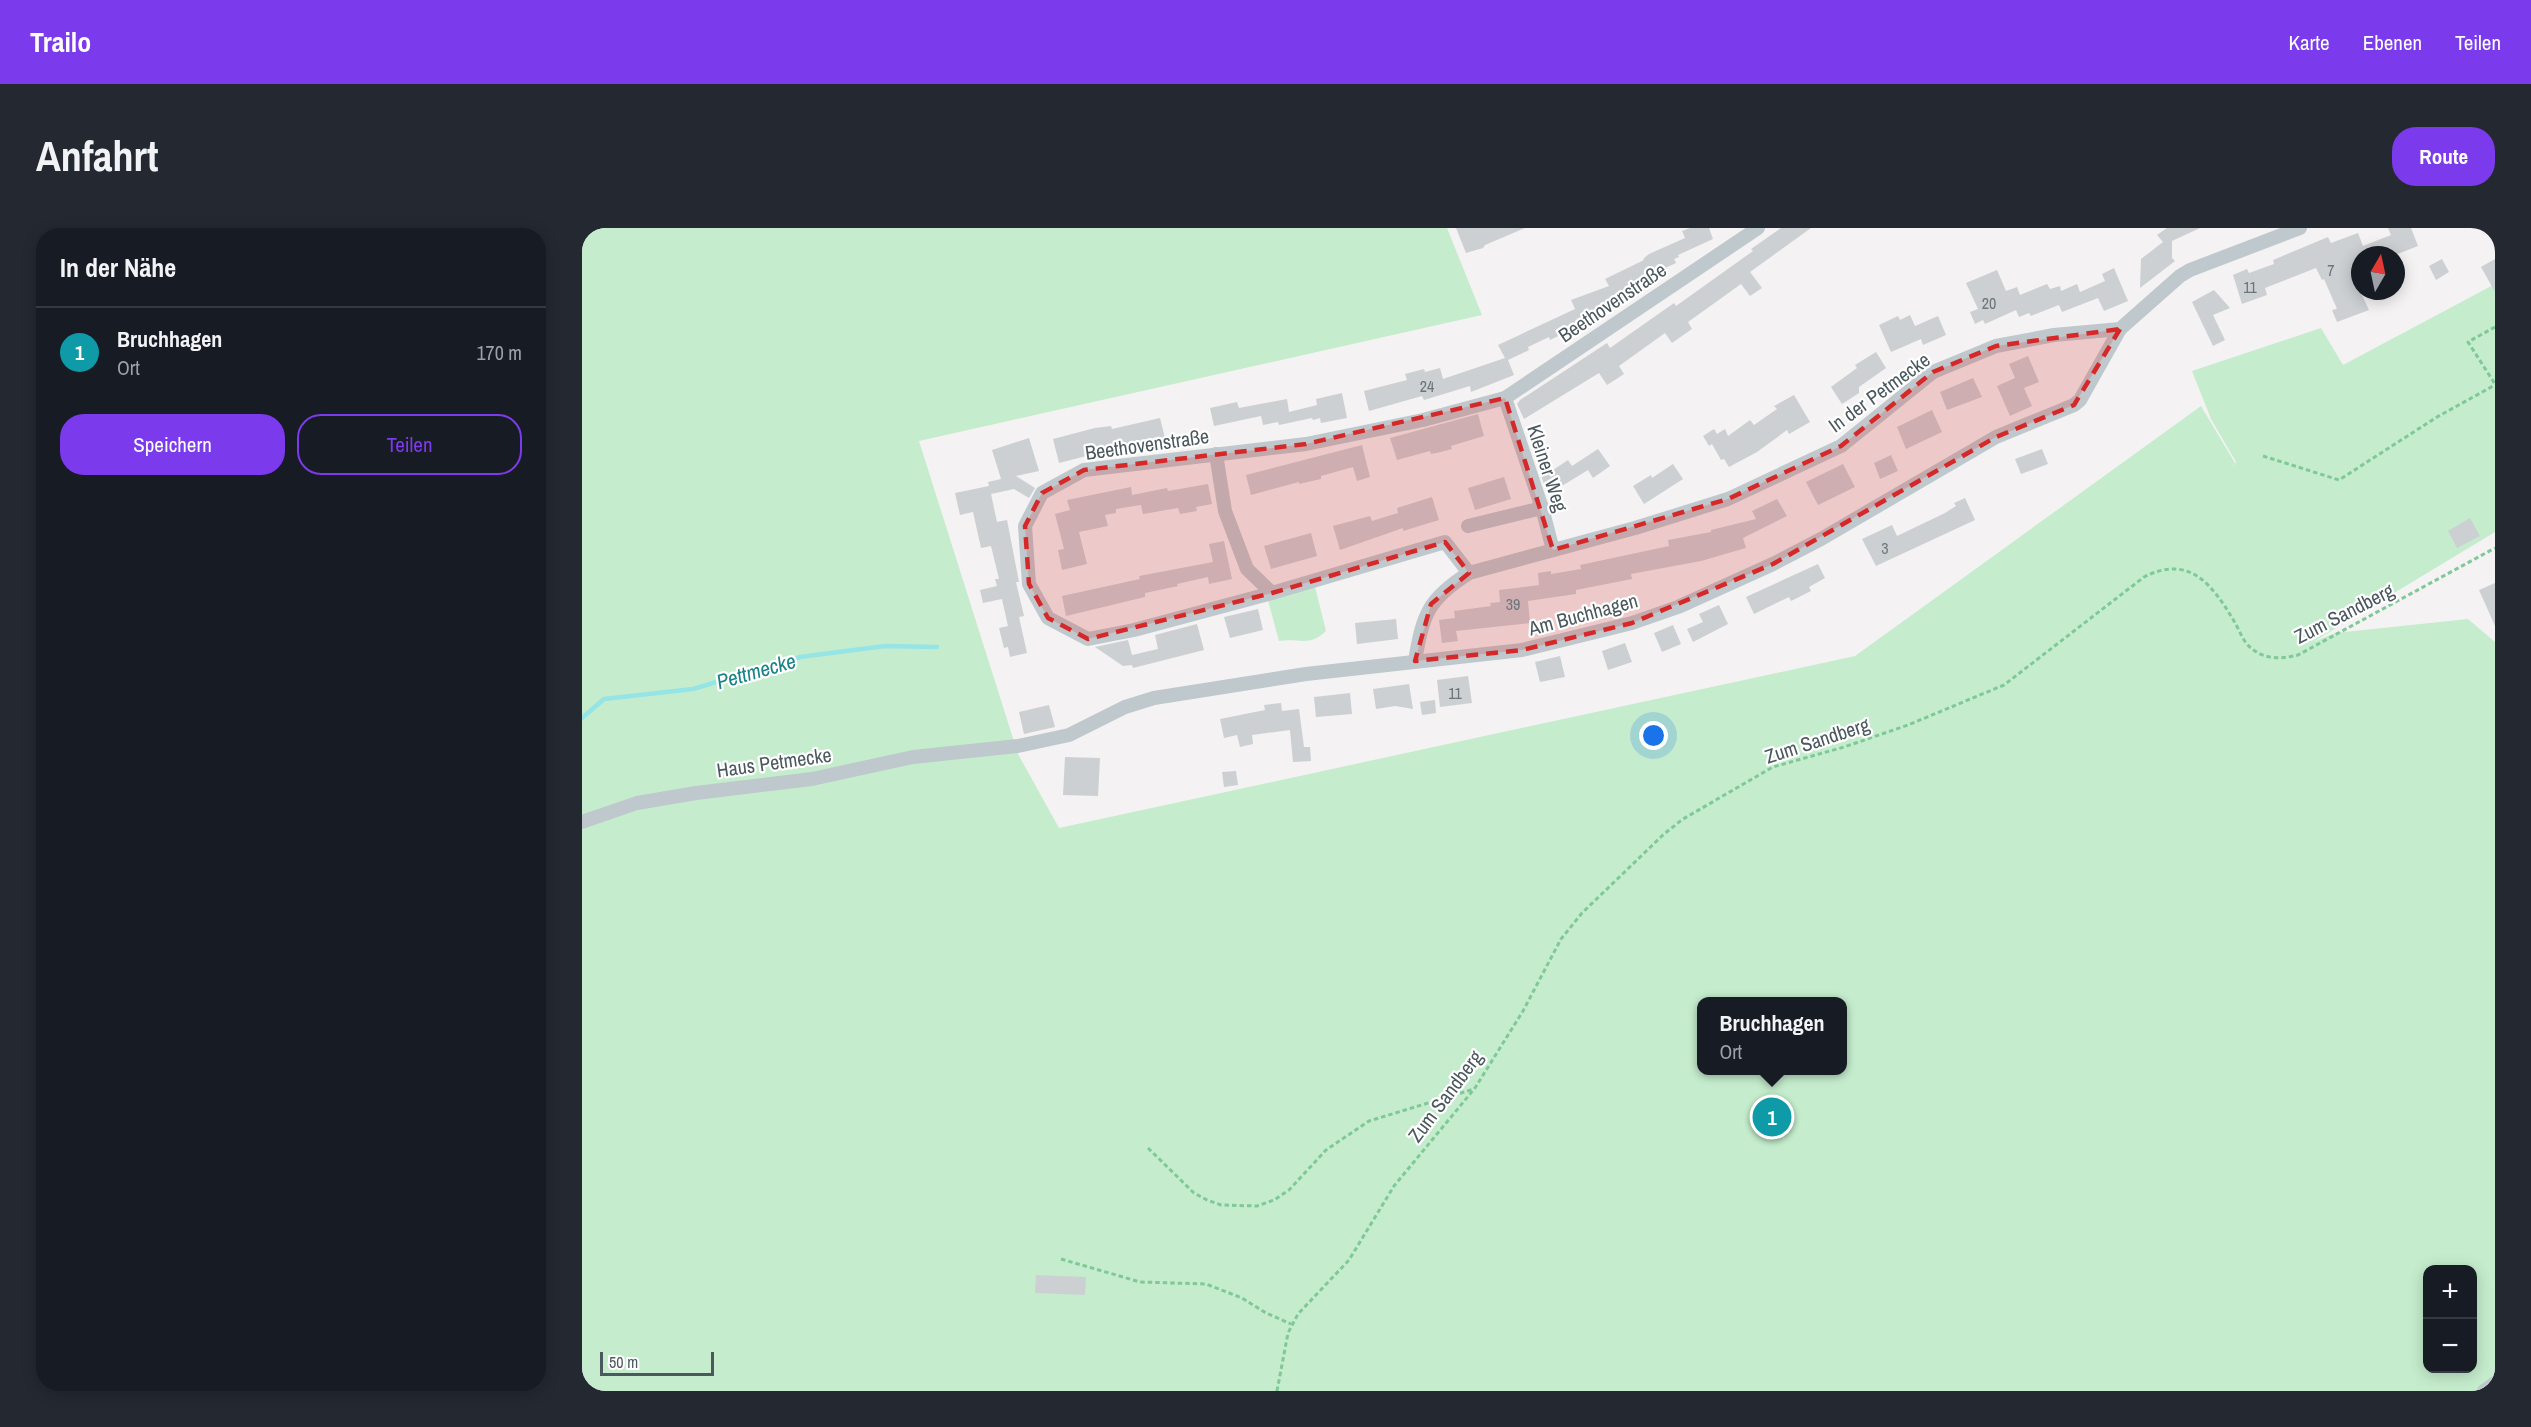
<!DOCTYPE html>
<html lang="de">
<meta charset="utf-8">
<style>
body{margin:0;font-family:"Archivo Narrow",sans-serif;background:#242831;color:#f1f3f6}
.controls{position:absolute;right:18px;bottom:18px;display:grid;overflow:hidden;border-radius:12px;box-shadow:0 3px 15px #0003}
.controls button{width:54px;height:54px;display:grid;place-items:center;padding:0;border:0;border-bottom:2px solid #363941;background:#171b24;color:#f1f3f6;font:30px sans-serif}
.compass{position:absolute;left:1769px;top:18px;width:54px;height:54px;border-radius:50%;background:#171b24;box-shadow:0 3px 15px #0003;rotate:9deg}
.scale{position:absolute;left:18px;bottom:15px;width:114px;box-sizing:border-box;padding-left:6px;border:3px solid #4b585e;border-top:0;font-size:16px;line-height:21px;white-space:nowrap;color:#4b585e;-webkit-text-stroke:4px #fff;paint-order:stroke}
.you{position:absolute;left:1072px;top:508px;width:21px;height:21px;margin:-15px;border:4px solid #fff;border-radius:50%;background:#1a73e8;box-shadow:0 0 0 9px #1a73e833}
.badge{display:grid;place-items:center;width:39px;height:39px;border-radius:50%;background:#7c3aed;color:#fff;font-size:20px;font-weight:700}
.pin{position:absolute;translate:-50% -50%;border:3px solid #fff;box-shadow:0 2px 6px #0006}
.popup{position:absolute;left:1115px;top:769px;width:150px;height:78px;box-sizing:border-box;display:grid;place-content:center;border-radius:12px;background:#171b24;filter:drop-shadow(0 2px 4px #0005);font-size:20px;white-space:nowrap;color:#9ea1a6}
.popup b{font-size:22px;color:#f1f3f6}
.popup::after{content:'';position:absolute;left:50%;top:100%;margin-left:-12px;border:12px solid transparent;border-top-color:#171b24}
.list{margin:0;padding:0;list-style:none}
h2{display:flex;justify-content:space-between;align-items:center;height:78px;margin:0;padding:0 24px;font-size:26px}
h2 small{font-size:20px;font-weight:400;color:#9ea1a6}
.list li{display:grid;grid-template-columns:39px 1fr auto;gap:18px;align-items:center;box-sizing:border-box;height:90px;padding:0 24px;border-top:2px solid #363941}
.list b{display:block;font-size:22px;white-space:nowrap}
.list p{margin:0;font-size:20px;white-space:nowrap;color:#9ea1a6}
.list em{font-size:20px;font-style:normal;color:#9ea1a6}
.actions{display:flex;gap:12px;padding:18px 24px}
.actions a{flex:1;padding:14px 0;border:2px solid #7c3aed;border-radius:24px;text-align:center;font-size:21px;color:#7c3aed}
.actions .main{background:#7c3aed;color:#fff}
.map{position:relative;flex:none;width:1913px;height:1163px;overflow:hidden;border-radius:24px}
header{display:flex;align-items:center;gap:36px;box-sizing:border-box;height:84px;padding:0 30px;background:#7c3aed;color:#fff}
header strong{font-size:28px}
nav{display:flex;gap:33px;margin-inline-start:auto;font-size:21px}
.intro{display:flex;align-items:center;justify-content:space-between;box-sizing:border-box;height:144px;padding:0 36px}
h1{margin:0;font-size:42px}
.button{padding:15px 27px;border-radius:24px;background:#7c3aed;color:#fff;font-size:21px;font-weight:700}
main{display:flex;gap:36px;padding:0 36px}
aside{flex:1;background:#171b24;border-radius:24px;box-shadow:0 3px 15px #0003}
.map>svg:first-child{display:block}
</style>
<header>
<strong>Trailo</strong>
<nav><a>Karte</a><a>Ebenen</a><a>Teilen</a></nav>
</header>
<div class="intro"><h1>Anfahrt</h1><a class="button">Route</a></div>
<main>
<aside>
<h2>In der Nähe<small></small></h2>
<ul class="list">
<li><span class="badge" style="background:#0f9aa8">1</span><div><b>Bruchhagen</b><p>Ort</p></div><em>170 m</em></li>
</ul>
<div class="actions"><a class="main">Speichern</a><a>Teilen</a></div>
</aside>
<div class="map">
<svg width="1913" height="1163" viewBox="0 0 1913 1163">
<rect width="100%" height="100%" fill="#f4f2f2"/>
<g fill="#c5edcd" fill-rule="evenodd">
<path d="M0,0h865l35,87 -563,126 99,313 41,74 796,-172 346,-250 34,57 -3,6 4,-7 -25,-43 -19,-48 129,-43 22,37 152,-81v248l-182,110 22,-9 133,-14 27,23v746l-15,3h-1898zM1120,774h140v68h-140zM1846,1042h44v98h-44z"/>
<path d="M732,355l12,48c-16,16 -27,7 -47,10l-12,-44z"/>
</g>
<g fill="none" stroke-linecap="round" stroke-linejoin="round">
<path stroke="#95e4e6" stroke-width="4.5" d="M0,490l22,-19 89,-10 107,-32 85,-11 52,1"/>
</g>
<g fill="#ccd0d3">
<path d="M874,0h69l-40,17 -2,3 -17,5z"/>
<path d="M1108,0h19l4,11 -35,16 1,2 -5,2 2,4 -37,17 2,3 -36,18 2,5 -19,8 3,6 -41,20 -1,-3 -21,10 1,3 -21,10 6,15 -43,17 -1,-6 -46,14 -2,-4 -53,15 -5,-20 43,-11 -2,-6 19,-5 1,3 15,-4 3,11 62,-21 -7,-13 77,-36 -4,-9 38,-14 -4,-7 39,-19 -1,-1 6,-5 36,-16 -3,-7z"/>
<path d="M1199,0h30l-61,44 12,16 -12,8 -9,-12 -53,38 4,7 -20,14 -7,-10 -46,33 5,8 -17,11 -8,-12 -75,46 -7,-15 3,-4 87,-57 3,5 64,-45 2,3 77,-55 -2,-2z"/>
<path d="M1585,0h33l-28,13v17l3,3 -35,27 1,-29 22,-17 -6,-7z"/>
<path d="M1806,0h23l7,18 -23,9h-35v36l9,19 -32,12 -5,-12 5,-1 -13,-30 -2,1 -6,-12 -51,20 2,7 -25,9 -9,-29 14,-6 2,4 25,-9 -1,-4 55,-23 3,6 27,-10 5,13 28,-11z"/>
<path d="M1860,31l7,13 -13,8 -7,-14z"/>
<path d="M1913,31v33l-14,-25z"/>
<path d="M1532,40l14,33 -24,10 -6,-13 -36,14 -3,-7 -28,11 -2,-3 -10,4 -3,-7 -31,14 -2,-4 -8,4 -5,-12 8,-3 -12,-26 31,-13 9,21 11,-4 3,8 27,-11 3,5 10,-3 1,5 16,-7 3,8 25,-11 -3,-7z"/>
<path d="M1632,62l16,18 -17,7 12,25 -12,6 -21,-44z"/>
<path d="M1328,87l5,11 23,-10 8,19 -23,10 -2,-6 -30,13 -12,-27 19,-9 2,4z"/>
<path d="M1294,124l10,16 -27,19v6l-17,11 -11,-17 26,-19 -2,-3z"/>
<path d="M1446,128l11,26 -15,6 8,18 -22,10 -13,-30 18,-8 -6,-14z"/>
<path d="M1391,150l9,19 -35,13 -7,-18z"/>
<path d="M760,165l5,25 -26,5 -1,-5 -7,2 -1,-2 -33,7 -1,-3 -15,3 -2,-9 -47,10 -4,-18 27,-6 2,6 48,-9 2,13 28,-7 -1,-6z"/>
<path d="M1212,167l16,27 -21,12 -2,-4 -30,22 -28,15 -5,-8 -3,1 -9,-16 -3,2 -6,-10 11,-7 3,5 8,-5 3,7 22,-16 4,5 23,-16 -3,-3z"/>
<path d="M1350,182l10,22 -36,17 -9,-22z"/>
<path d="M896,186l6,22 -33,10 1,3 -11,3 -10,2 -1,-3 -33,9 -7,-22z"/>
<path d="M578,190l5,20 -47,11 1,4 -28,6 -1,-4 -31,8 -6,-24 42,-11 16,-2 1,3z"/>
<path d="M447,210l10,33 -23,5 19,12 -6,10 -15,-9 -23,5 6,28 10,-2 12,62h-3l8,34 -5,1 8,36 -17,4 -2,-10 -4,1 -5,-20 9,-2 -6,-27 -19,4 -3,-13 17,-4 -2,-7h4l-8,-33 -10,2 -8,-36 -13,3 -5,-22 34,-7 -1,-4 13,-3 -9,-29z"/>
<path d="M780,217l8,32 -13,4 -4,-14 -32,9v3l-22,5v-2l-48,13 -5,-20z"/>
<path d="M1016,221l12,17 -17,12 -5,-8 -41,25 -7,-24 10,-7 3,6 15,-10 4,6z"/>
<path d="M1460,221l6,15 -27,10 -6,-15z"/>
<path d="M1309,227l7,16 -18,8 -6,-16z"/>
<path d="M1091,236l10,15 -39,25 -11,-18 18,-11 1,3z"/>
<path d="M1261,236l12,23 -37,18 -12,-23z"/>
<path d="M922,249l7,22 -36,11 -7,-22z"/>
<path d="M626,256l4,20 -16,3 1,4 -17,3 -2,-6 -35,6 -2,-9 -25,4v4l-11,2 3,11 -29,6 8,32 -25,6 -4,-20 6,-1 -9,-35 15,-4 -3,-10 64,-13 1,8 35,-7 1,3z"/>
<path d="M850,269l7,23 -36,11v-3l-63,22 -7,-24 37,-10 2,5 26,-8 -1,-5z"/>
<path d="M1383,270l10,22 -99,46 -14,-27 30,-14 5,11 48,-23 11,-7 -2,-3z"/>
<path d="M1195,271l10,17 -44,22 3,10 -45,13 -70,13 1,5 -56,11v4l-48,7 2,22 -74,8 2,10 -16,2 -3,-23 16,-2 -1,-7 37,-5 -1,-3 10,-1 -1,-12 40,-5 -1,-12 13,-2v3l30,-5 -1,-4 89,-19 -1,-6 43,-8v-2l45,-11 -4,-8z"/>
<path d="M1888,290l10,18 -23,12 -9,-17z"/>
<path d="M729,305l6,23 -46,13 -7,-23z"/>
<path d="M642,313l8,38 -23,5 -1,-7 -31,7 1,2 -33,7v4l-79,19 -4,-20 78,-17 -1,-3 74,-14 -4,-18z"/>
<path d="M1236,336l7,14 -16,9 2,4 -20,10 -2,-4 -35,17 -8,-17z"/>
<path d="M1913,355v43l-16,-36z"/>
<path d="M1137,377l9,19 -35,18 -6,-13 16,-7 -4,-8z"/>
<path d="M676,381l5,21 -33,8 -6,-21z"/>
<path d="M814,391l2,20 -41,5 -2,-21z"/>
<path d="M615,396l7,26 -71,18 -1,-3 -9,1 -28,-19 33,-7 4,15 26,-6 -3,-14z"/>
<path d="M1091,397l8,19 -19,8 -8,-19z"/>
<path d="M1043,415l7,19 -24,8 -6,-19z"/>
<path d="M978,428l5,21 -25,5 -5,-20z"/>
<path d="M886,448l4,27 -32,4 -3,-27z"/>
<path d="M827,456l4,25 -18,-3 -19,3 -3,-20z"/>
<path d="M768,465l2,21 -36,3 -2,-20z"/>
<path d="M853,472l1,13 -14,2 -2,-13z"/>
<path d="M699,475l1,8 17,-2 5,38h6l1,14 -18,1 -3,-32 -38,5 1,9 -13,3 -3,-12 -13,3 -4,-19 45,-9 -1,-5z"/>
<path d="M467,477l6,22 -31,7 -5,-22z"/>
<path d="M483,529l35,1 -2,38 -35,-1z"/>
<path d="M654,543l2,14 -14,2 -2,-15z"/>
<path d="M454,1047l50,2 -1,18 -50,-2z"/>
</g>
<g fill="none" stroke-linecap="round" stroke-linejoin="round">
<g stroke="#7fc897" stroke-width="3" stroke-dasharray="4.5 3" stroke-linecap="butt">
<path d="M1913,99l-27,15 27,42"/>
<path d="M1681,228l76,24 98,-63 58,-32"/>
<path d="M566,920l46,45 13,7 14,5 36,1 17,-6 15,-10 37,-40 43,-29 105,-32"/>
<path d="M479,1031l79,23 66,2 36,14 24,15 25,11"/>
<path d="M695,1163l11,-58 10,-19 51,-54 45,-74 81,-98 48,-77 38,-72 21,-26 82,-79 19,-15 90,-52 71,-20 64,-22 96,-40 140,-108c45,-23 68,7 90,44 5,8 9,21 17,27 14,12 31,11 47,7l197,-107"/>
</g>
<g stroke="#bfc8cd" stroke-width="14">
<path d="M923,170l37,110 11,42"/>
<path d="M634,226l9,57 22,58 25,24"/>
<path d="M886,298l74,-18"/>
<path d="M887,345l-24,-31 -173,51 -138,37 -46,9 -40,-21 -19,-34 -4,-58 17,-33 42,-23 222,-26 117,-24 82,-22 253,-170"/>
<path d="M833,433c8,-47 13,-62 54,-88l166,-45 93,-29 113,-53 92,-74 63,-26 58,-11 66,-6 60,-53 10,-6 110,-42"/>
<path d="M0,594l55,-19 59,-10 116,-14 101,-22 105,-11 51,-11 56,-28 29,-9 152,-24 216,-24 110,-27 46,-16 95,-43 48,-25 175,-102 78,-32 6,-5 40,-71"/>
<path d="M1902,1163l11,-8"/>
</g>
</g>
<path fill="#d62828" fill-opacity="0.2" stroke="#d62828" stroke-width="4.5" stroke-dasharray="12 8" stroke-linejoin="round" d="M1538,101l-46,76 -78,32 -223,127 -141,59 -110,27 -107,11 16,-57 38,-31 -24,-31 -173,51 -184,46 -40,-21 -19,-34 -4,-58 17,-33 42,-23 222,-26 199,-46 48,152 175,-51 113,-53 92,-74 63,-26z"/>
<g text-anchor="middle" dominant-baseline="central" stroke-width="4.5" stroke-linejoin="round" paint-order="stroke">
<g font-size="16" fill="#6b767b">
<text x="1749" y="42">7</text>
<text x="1668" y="59">11</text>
<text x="1407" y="75">20</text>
<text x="845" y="158">24</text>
<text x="1303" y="320">3</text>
<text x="931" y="376">39</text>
<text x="873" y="465">11</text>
</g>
<g font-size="20" fill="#4b585e" stroke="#fff">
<text transform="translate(1030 74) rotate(-34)">Beethovenstraße</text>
<text transform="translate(1297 164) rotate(-36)">In der Petmecke</text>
<text transform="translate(565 216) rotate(-8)">Beethovenstraße</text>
<text transform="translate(966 240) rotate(72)">Kleiner Weg</text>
<text transform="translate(1762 385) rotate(-27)">Zum Sandberg</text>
<text transform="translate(1001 386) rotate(-15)">Am Buchhagen</text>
<text transform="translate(1235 512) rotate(-18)">Zum Sandberg</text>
<text transform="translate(192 534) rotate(-8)">Haus Petmecke</text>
<text transform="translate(863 868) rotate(-53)">Zum Sandberg</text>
</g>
<g font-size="21" font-style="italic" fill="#178386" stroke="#fff">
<text transform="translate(174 443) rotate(-16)">Pettmecke</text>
</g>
</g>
</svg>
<div class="controls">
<button>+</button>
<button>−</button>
</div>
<svg class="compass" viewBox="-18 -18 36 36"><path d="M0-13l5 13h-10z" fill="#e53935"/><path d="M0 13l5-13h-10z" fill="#9ea1a6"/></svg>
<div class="scale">50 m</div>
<div class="you"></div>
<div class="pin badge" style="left:1190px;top:889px;background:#0f9aa8">1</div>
<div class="popup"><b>Bruchhagen</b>Ort</div>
</div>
</main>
